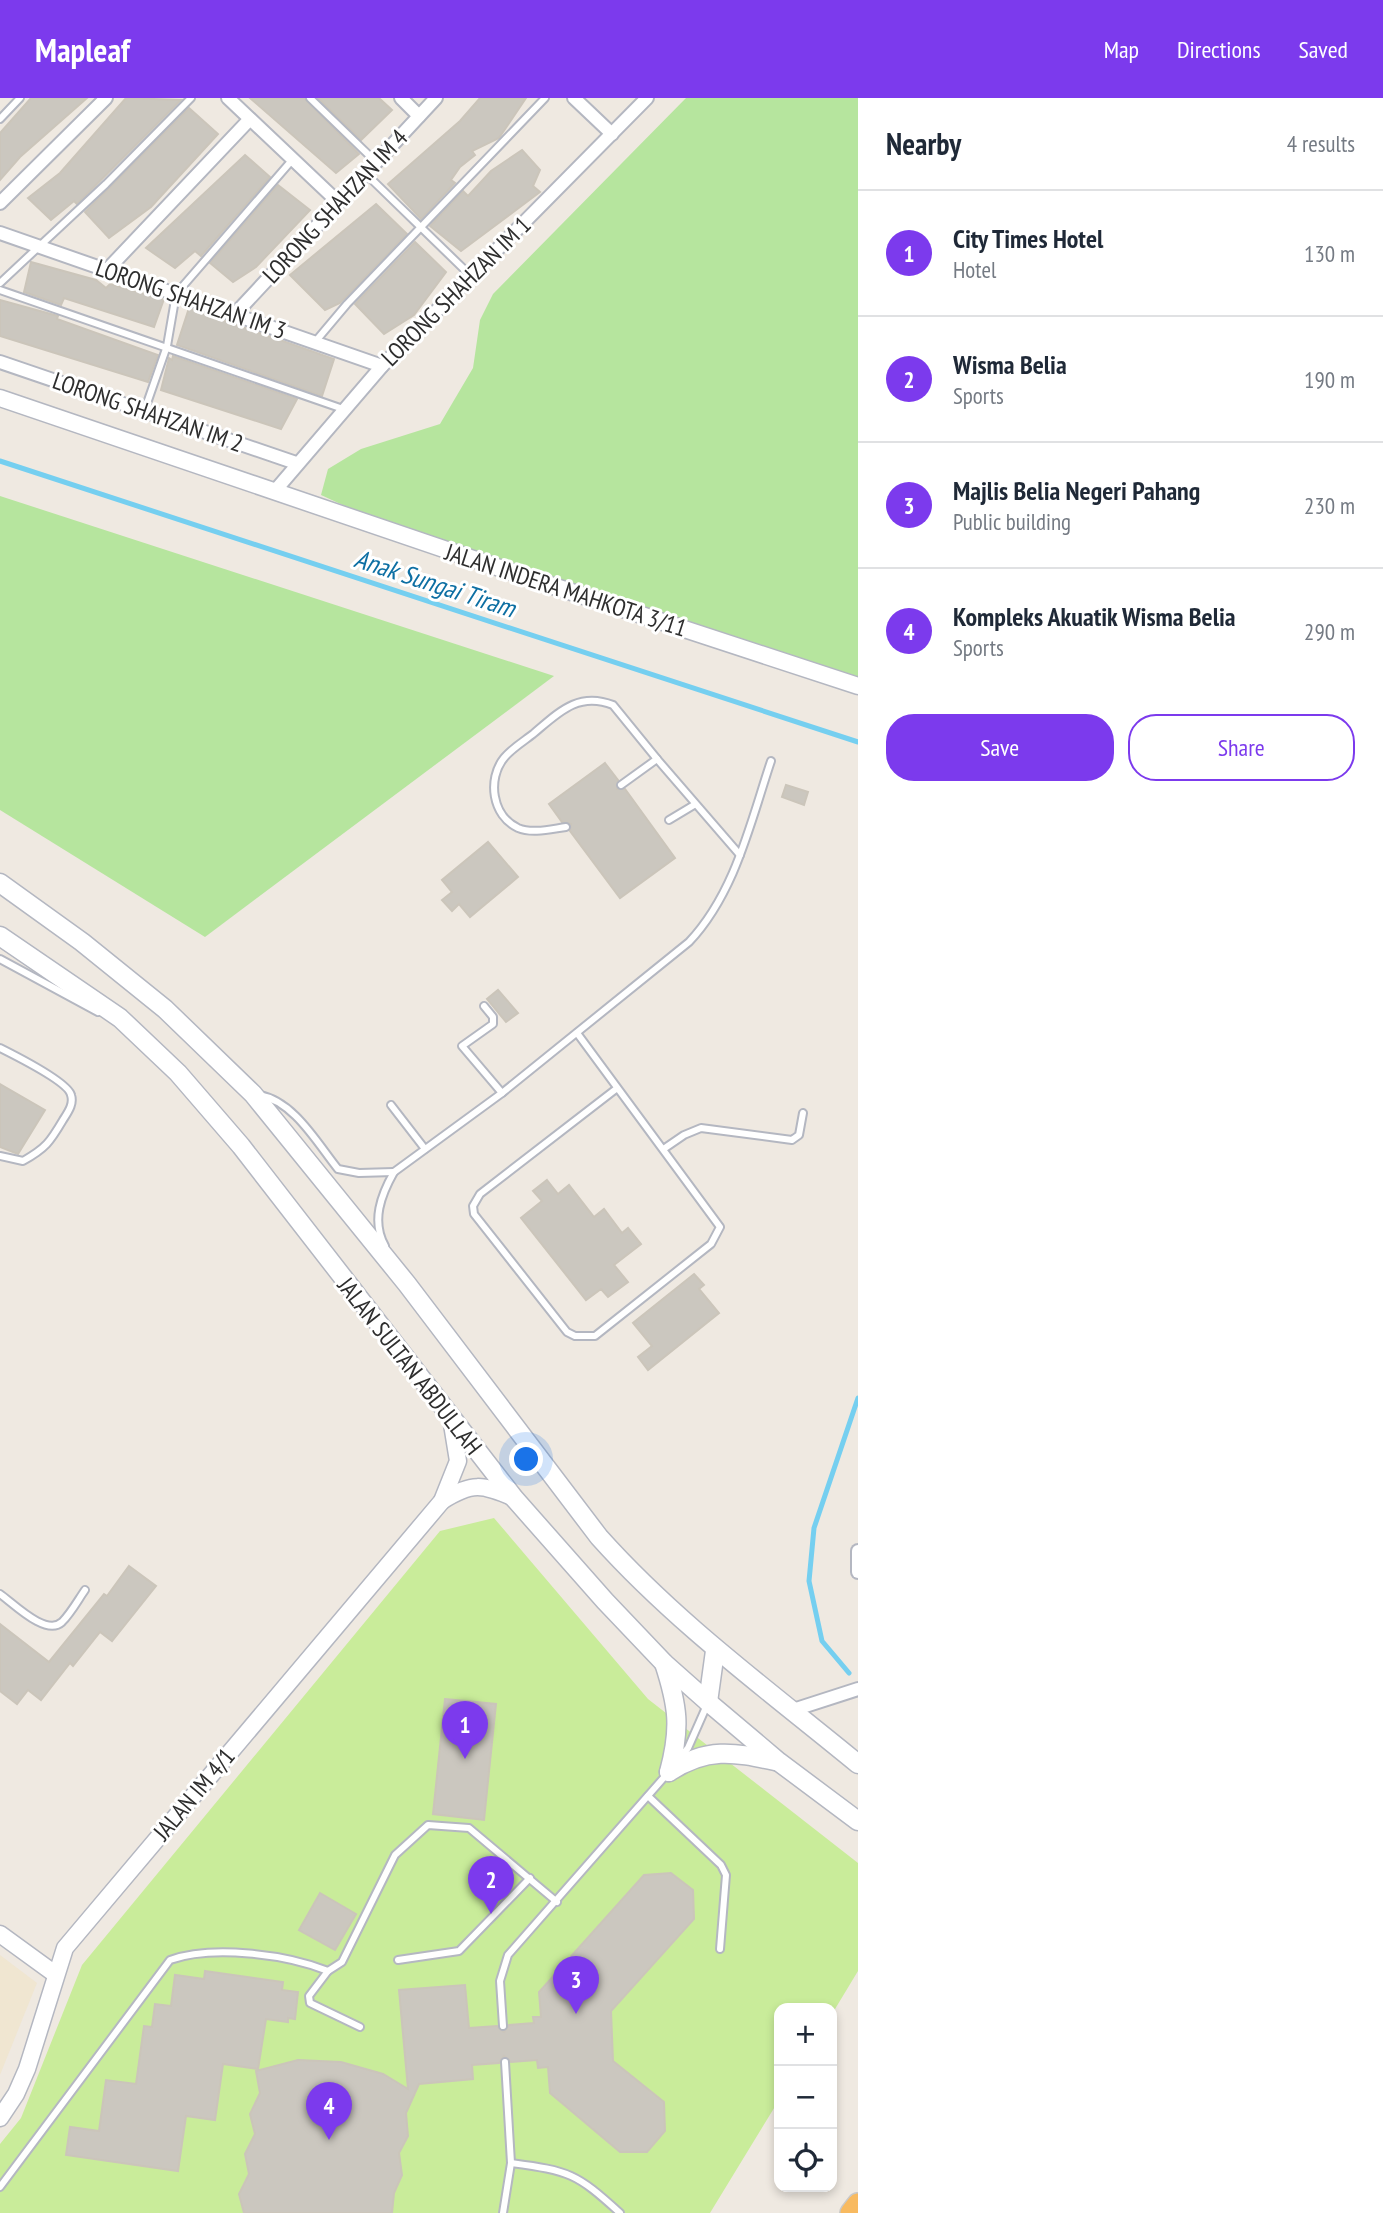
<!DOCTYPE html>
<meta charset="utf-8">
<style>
body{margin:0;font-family:"PT Sans Narrow",sans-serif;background:#f6f6f7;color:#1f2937}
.controls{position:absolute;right:21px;bottom:21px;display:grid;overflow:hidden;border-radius:14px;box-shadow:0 4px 10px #0003}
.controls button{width:63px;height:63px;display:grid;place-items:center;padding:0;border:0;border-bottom:2px solid #e0e1e3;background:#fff;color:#1f2937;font:35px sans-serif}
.you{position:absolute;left:527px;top:1362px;width:24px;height:24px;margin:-18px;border:5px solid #fff;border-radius:50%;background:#1a73e8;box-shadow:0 0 0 10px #1a73e833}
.badge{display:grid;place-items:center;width:46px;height:46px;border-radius:50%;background:#7c3aed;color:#fff;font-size:23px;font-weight:700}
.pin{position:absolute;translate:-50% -58px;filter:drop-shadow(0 2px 4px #0008)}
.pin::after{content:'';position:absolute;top:37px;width:24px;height:21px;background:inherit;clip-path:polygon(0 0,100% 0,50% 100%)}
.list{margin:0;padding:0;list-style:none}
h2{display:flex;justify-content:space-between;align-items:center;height:91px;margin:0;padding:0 28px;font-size:30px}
h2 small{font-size:23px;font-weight:400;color:#747a83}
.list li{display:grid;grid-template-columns:46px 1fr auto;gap:21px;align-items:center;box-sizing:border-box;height:126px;padding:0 28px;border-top:2px solid #e0e1e3}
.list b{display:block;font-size:26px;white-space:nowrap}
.list p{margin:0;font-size:23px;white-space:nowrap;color:#747a83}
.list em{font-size:23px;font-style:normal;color:#747a83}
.actions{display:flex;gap:14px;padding:21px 28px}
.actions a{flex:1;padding:16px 0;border:2px solid #7c3aed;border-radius:28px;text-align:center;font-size:24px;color:#7c3aed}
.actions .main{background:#7c3aed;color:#fff}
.icon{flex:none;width:38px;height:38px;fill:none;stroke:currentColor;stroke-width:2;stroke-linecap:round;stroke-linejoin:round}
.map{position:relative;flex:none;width:858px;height:2115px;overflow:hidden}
header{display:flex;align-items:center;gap:42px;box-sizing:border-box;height:98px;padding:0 35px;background:#7c3aed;color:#fff}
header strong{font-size:33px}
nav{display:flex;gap:38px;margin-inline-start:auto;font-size:24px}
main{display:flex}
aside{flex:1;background:#fff}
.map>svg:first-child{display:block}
</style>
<header>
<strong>Mapleaf</strong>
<nav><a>Map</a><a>Directions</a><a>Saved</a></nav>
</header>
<main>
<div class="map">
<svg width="858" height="2115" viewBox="0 0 858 2115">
<rect width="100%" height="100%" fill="#efe9e1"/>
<path fill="#f0e6d1" d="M0,1857l37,28 -37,92z"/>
<g fill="#b6e59e">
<path d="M686,0h172v588l-446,-149 -91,-42 7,-26 33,-20 79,-25 33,-56 7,-48 13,-26z"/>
<path d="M0,398l554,180 -349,261 -205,-127z"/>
</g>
<path fill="#c9ec9a" d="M494,1420l154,181 210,164v108l-26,43v-6h-53v92l-69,113h-710v-69l21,-26 61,-153 358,-434z"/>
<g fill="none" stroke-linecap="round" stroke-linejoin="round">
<g stroke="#75cff0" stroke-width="5">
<path d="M0,363l858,281"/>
<path d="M849,1575l-27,-32 -13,-60 5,-53 44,-130"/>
</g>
</g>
<g fill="#cbc7bf" stroke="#cbc5ba" stroke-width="2">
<path d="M31,0h56l-67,59 -20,23v-47z"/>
<path d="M126,0l55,2 -104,104 -3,-3 -23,19 -23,-22 32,-25z"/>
<path d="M250,0h54l55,56 -23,19z"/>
<path d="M318,0h61l13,12 -31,30z"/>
<path d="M480,0h46l-27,40 -27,13 3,4 -15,12 -9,13 4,3 -34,36 -33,-35 72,-63z"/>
<path d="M189,10l29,26 -67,73 -42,31 -24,-26z"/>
<path d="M522,52l18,20 -7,16 7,6 -79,59 -31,-25 33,-35 5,5 23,-25z"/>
<path d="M245,57l25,22 -69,79 -6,-5 -20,17 -29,-20z"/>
<path d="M278,87l32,25 -54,57 -23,15 -23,-19z"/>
<path d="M376,106l31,30 -67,69 -15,7 -35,-35z"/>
<path d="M415,144l31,30 -32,43 -30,19 -29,-30z"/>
<path d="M31,164l65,18 10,8 4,-4 54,15 -10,28 -90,-29 -3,7 -37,-13z"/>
<path d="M0,202l58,16 -1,3 101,36 -10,27 -148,-46z"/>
<path d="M189,210l145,51 -12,37 -145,-51z"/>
<path d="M173,258l124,43 -16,30 -120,-39 8,-32 3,2z"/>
<path d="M605,665l13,17 -1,9h8l50,69 -55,40 -50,-67 1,-7 -9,-2 -13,-18z"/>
<path d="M786,687l22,7 -4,13 -22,-8z"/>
<path d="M488,744l30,35 -48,40 -11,-13 -7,7 -10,-11 10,-8 -10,-12z"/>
<path d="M498,892l20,23 -12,9 -19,-23z"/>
<path d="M0,986l45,26 -27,44 -18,-7z"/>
<path d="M547,1082l11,14 11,-9 25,32 10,-8 18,24 6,-5 13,16 -27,21 14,17 -20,15 -7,-8 -15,11 -65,-82 21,-17 -9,-10z"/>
<path d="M694,1176l10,11 -5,4 20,24 -71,57 -10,-13 14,-11 -19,-23z"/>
<path d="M129,1468l27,20 -44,55 -12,-9 -27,34 -3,-3 -29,37 -13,-10 -11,14 -17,-13v-67l49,38 55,-68 3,2z"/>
<path d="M445,1601l51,5 -12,116 -51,-6z"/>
<path d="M671,1775l22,17 1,29 -83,92 2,50 51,41 1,29 -18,21h-27l-70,-59 -2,-26 -10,1 -1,-8 -26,2 -7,-6 -5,7 -27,2 1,14 -54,5 -13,29 2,23 -9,17 3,22 -8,18 -2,20h-148l-5,-19 10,-20 -4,-20 10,-20 -5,-20 10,-21 -4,-22 42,-11 43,2 42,12 25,15 -9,-99 66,-5 4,43 28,-2 7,6 5,-7 25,-2 -1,-6h8l-2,-25 105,-117z"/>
<path d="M320,1795l36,21 -21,36 -36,-20z"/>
<path d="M205,1873l78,11 -1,8 16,2 -3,27 -7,-1v4l-22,-3 -8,50 -35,-5 -8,56 -29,-4 -8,55 -112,-16 4,-28 29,4 7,-51 30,4 8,-58 8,1 3,-23 16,2 4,-31 29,4z"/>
</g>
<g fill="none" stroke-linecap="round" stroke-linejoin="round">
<defs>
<g id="service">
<path d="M310,0l65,63"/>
<path d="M0,21l20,-21"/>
<path d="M365,75l106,103"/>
<path d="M0,185l106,-99 85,-86"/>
<path d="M0,192l343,119"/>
<path d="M315,244l32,-38 198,-206"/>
<path d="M145,311l22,-63 9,-52 117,-135"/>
<path d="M657,661l83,96"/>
<path d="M669,722l25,-15"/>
<path d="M566,729c-15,2 -34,7 -48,1 -26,-12 -31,-49 -14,-70 7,-9 20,-17 29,-24 25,-21 45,-43 80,-29l44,54 -36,26"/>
<path d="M0,861l98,53"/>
<path d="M484,908l9,11v7l-31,22 40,47"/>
<path d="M577,935l143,194 -9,17 -116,92h-20l-8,-4 -93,-118 -1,-8 7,-12 136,-105"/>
<path d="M0,950c14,7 68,34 71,47 3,9 -3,17 -8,25 -13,22 -17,28 -40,41l-23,-5"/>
<path d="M259,997c35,6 58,48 79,74l21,4 35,-1"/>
<path d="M391,1007l34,44"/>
<path d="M665,1050l19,-13 17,-7 91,12 7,-5 4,-22"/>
<path d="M385,1148c-14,-25 -4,-51 9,-74l108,-79 187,-151c46,-49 61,-118 82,-181"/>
<path d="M0,1496c13,9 46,43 62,28 9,-9 16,-22 23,-32"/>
<path d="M678,1662l10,-12 19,-43"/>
<path d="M648,1698l73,69 5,10 -6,74"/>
<path d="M398,1862l61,-9 71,-73"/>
<path d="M328,1873l-19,25 1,7 50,24"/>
<path d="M503,1928l-3,-45 8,-26 159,-181"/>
<path d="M511,2065c59,8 65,10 109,50"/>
<path d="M0,2089l170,-227c42,-15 116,-6 158,11l14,-9 53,-107 33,-30 41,3 88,74"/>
<path d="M503,2115l8,-50 -6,-101"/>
</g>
<g id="minor">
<path d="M228,0l110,104"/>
<path d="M401,0l18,18"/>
<path d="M574,0l38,36"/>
<path d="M0,105l106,-105"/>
<path d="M0,135l382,133"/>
<path d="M107,172l143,-151"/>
<path d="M235,216l201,-216"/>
<path d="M0,264l296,101"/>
<path d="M274,394l108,-126 265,-268"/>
<path d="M858,1453v21"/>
<path d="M793,1612l65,-21"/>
</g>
<g id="tertiary">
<path d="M0,300l535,182 323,106"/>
<path d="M442,1403c30,-19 40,-17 72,-3"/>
<path d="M0,1836l55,40"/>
<path d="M0,2020l16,-24 11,-25 38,-121 377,-447 16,-40 -7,-43"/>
</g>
<g id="secondary">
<path d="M0,785l82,59 83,67 88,85 154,190 192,253c77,86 169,153 259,227"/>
<path d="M0,838l120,82 58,55 63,73 273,352 91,103 59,62 44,39 71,60 79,59"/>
<path d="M664,1565c14,43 17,65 5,109"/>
<path d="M708,1604l7,-51"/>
<path d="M669,1674c38,-25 64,-20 106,-11"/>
</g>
<path id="trunk" d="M851,2115l7,-9"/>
</defs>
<use href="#service" stroke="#b4b7c1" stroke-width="10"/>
<use href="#minor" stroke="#b4b7c1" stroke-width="16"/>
<use href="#tertiary" stroke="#b4b7c1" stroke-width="19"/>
<use href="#secondary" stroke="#b4b7c1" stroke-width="21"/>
<use href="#trunk" stroke="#c9c9c9" stroke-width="24"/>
<use href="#service" stroke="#fff" stroke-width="6"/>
<use href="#minor" stroke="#fff" stroke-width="12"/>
<use href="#tertiary" stroke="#fff" stroke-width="16"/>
<use href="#secondary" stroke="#fff" stroke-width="18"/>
<use href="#trunk" stroke="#f8ba60" stroke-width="21"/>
</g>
<g text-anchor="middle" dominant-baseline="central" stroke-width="6" stroke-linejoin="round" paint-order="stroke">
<g font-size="24" fill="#2e2e2e" stroke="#fff">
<text transform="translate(335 108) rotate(-47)">LORONG SHAHZAN IM 4</text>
<text transform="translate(456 193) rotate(-45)">LORONG SHAHZAN IM 1</text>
<text transform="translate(191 201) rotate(19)">LORONG SHAHZAN IM 3</text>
<text transform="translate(148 314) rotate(19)">LORONG SHAHZAN IM 2</text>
<text transform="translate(566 492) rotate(18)">JALAN INDERA MAHKOTA 3/11</text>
<text transform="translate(410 1268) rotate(52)">JALAN SULTAN ABDULLAH</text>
<text transform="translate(194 1696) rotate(-50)">JALAN IM 4/1</text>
</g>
<g font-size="26" font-style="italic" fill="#0d6fa3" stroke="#fff">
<text transform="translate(435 485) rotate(18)">Anak Sungai Tiram</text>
</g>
</g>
</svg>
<div class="controls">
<button>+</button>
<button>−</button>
<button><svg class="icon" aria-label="locate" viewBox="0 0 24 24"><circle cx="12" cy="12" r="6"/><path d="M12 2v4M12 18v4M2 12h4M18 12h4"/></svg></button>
</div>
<div class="you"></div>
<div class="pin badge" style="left:465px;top:1661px">1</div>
<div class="pin badge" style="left:491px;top:1816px">2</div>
<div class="pin badge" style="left:576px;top:1916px">3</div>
<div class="pin badge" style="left:329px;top:2042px">4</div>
</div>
<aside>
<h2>Nearby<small>4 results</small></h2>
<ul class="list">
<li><span class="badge">1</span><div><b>City Times Hotel</b><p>Hotel</p></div><em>130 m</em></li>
<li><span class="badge">2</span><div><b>Wisma Belia</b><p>Sports</p></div><em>190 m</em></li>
<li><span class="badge">3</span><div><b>Majlis Belia Negeri Pahang</b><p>Public building</p></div><em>230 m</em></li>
<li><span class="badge">4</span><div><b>Kompleks Akuatik Wisma Belia</b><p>Sports</p></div><em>290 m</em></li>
</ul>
<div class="actions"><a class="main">Save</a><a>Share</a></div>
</aside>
</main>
